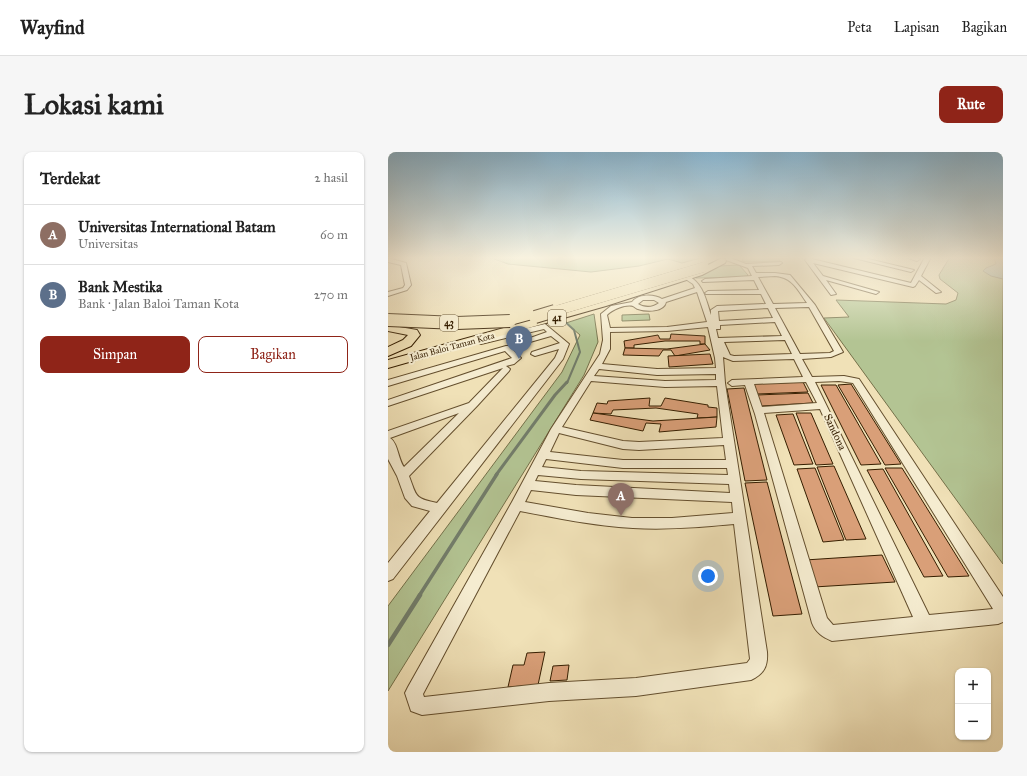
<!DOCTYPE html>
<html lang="id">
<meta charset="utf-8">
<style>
body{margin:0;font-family:"IM FELL Great Primer",serif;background:#f6f6f6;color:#222}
.controls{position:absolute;right:12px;bottom:12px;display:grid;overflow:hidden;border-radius:8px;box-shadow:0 1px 3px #0004}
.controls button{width:36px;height:36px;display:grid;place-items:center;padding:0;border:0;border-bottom:1px solid #e0e0e0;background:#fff;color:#222;font:20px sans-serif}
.you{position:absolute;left:320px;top:424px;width:14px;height:14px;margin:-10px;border:3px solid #fff;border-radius:50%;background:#1a73e8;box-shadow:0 0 0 6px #1a73e833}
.badge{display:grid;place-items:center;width:26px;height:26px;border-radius:50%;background:#8f2418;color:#fff;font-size:13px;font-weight:700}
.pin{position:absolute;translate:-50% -33px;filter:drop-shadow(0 1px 2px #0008)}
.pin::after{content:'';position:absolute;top:21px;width:14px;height:12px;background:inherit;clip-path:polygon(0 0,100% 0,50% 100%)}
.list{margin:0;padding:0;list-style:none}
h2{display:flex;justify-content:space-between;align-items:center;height:52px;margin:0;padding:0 16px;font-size:17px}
h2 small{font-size:13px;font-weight:400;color:#767676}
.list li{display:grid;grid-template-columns:26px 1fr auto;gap:12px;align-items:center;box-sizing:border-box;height:60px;padding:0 16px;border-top:1px solid #e0e0e0}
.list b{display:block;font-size:15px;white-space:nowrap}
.list p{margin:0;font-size:13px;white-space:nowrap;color:#767676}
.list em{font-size:13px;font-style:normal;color:#767676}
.actions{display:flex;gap:8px;padding:12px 16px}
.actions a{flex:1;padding:9px 0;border:1px solid #8f2418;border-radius:8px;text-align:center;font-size:14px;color:#8f2418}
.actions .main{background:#8f2418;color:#fff}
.map{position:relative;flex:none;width:615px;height:600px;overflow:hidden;border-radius:8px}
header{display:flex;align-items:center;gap:24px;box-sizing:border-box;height:56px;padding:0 20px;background:#fff;border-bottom:1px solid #e0e0e0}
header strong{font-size:19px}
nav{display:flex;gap:22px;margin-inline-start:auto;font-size:14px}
.intro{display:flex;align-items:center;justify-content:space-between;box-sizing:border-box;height:96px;padding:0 24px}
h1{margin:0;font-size:28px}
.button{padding:10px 18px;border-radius:8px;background:#8f2418;color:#fff;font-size:14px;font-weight:700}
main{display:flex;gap:24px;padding:0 24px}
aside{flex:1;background:#fff;border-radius:8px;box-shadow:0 1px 3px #0004}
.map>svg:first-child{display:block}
</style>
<header>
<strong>Wayfind</strong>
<nav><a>Peta</a><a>Lapisan</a><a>Bagikan</a></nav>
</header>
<div class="intro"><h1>Lokasi kami</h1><a class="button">Rute</a></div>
<main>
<aside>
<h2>Terdekat<small>2 hasil</small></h2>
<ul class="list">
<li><span class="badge" style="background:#8d6e63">A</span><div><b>Universitas International Batam</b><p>Universitas</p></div><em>60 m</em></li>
<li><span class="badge" style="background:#5c6f8a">B</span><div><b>Bank Mestika</b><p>Bank · Jalan Baloi Taman Kota</p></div><em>270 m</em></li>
</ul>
<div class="actions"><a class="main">Simpan</a><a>Bagikan</a></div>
</aside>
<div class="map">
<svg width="615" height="600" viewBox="0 0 615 600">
<rect width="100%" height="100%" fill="#f0e1b7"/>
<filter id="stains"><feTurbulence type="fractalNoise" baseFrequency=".005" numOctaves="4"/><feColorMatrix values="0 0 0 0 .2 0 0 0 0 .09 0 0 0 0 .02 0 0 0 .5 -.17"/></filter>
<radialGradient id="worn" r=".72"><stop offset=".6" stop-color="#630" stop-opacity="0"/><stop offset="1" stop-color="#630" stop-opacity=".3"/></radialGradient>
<g fill="#b3c493" stroke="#74714a">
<path d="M101,105h215l-22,6 -14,-4 -29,7 -48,6 -83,-8z"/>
<path d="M356,105h33l3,4 -33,1 -5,-1z"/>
<path d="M562,105h53v307l-179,-246 25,-1 -13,-17 110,4 10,-4 2,-7 -18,-14 -1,-4z"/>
<path d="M351,113l9,10 -2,2 -50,1 -1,-3 24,-9z"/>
<path d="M206,162l4,28 -14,33 -196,316v-85l174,-234 18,-37 -14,-12z"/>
<path d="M261,162l1,6 -28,1v-6z"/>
</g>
<path fill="#9bbcb3" stroke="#727d6b" d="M606,105h9v22l-12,-3 -8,-5 3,-3 10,-4z"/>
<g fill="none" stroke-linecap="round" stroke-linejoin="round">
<path stroke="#727d6b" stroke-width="2" d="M174,167l12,11 6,22 -13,31"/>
<path stroke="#727d6b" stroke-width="3" d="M108,323l59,-80 12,-13"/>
<path stroke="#727d6b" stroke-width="3.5" d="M31,444l78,-122"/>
<path stroke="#727d6b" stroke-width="4.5" d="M0,493l32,-50"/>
</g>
<g fill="#d99f78" stroke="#351e00">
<path d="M283,182l34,2v8h-5v-3h-35l-31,4v3h-9l-1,-7 34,-6 2,4h10z"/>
<path d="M317,192l5,6 -35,6 -4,-6h-8l-4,6 -36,-1 2,-7 42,1z"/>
<path d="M322,202l3,10 -44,3 -1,-11z"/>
<path d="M415,230l5,10 -51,2 -4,-10z"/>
<path d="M463,232l50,80 -16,1 -47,-80z"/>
<path d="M433,233h15l45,79 -20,1z"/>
<path d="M356,236l23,92 -22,1 -18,-92z"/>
<path d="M420,241l5,10 -52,3 -4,-11z"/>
<path d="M262,246l-1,8h12l4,-8 43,7v2l9,1v9l-20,1 1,-4 -42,-6 -43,2 -2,4 -18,-1 4,-10 10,1 1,-3z"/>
<path d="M205,261l60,8 64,-4 -1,10 -57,5 2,-8 -15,-1 -3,8 -53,-11z"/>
<path d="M408,261h15l22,51 -17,1z"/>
<path d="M405,262l20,50 -19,1 -18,-50z"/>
<path d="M446,314l32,73 -20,1 -29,-73z"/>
<path d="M427,316l29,72 -21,2 -26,-73z"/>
<path d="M497,316h17l67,108 -21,1z"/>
<path d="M495,317l60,107 -19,1 -57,-107z"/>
<path d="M379,330l35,132 -29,2 -28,-133z"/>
<path d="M494,403l13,27 -81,5 -9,-27z"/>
<path d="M157,500l-7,33 -30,2 5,-22h11l3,-12z"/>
<path d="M181,513l-2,15 -17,1 3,-15z"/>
</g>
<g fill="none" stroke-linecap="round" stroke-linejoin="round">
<defs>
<g id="minor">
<path d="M340,105l18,7 35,-2 1,1 -3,2 -27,1 4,7h19l15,2 25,30 28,47 -12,5 -29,2 10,18 32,-1 15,3 144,218v25l-5,2 -166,17c-9,-4 -16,-8 -20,-18l-57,-209 -10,-29 -13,1 -4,-3 4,-3 71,-3 -9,-18 -61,2 -10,-4 2,26 42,269c1,14 -3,22 -16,28l-115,16 -87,5 -127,14 -11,-4 -6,-18 3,-6 104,-185 39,-73 49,-75 3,-14 -2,-26 10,-8 21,-4c6,-8 22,-8 30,-3l33,-11 -2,-4 -9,-6 -1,-1 3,-2c17,7 20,25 25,40v-5l6,-4 49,-2 -5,-10h-55l-1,-1 3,-2 51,-1 -5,-10 -51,2 -1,-1 3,-2 47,-3 -4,-8 -22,-8 -1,-1zM387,124c17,1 23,14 32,27l-34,1 -15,-27zM309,140l10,30 -40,5 -57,1 -3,-13c5,-5 18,-11 26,-9 2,1 4,3 5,3 9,3 26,3 28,-7zM255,148h11l5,3c-7,5 -14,5 -21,1zM421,155l25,44 -4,2 -30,1 -25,-46zM380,156l5,10 -54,3 -1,-10zM387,170l7,14 -64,2 -2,-9h4v-4zM320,175l7,31 1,10 -59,1 -55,-5 8,-15v-17l57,-1zM397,188l7,14 -58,2 -4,-1 -6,-13zM211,217l58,6 59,-1v6l-51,1 -71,-5zM203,229l74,6 52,-1 6,52 -84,4 -16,-1 -61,-14zM451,229l14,2 140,226 -64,6 -114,-233zM418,230l11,21 -55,4 -8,-23zM432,257l93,208 -80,8 -6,-7 -63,-205zM171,281l64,16 16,1 85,-5 2,15h-103l-73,-8zM158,307l77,9h104l1,7 -147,-4 -39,-4zM150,323l43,4 148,5 1,9 -154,-8 -41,-4zM143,338l45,5 156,7 1,11 -61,5h-40l-44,-5 -63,-11zM132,359c37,7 75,15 113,17 34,2 68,-1 101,-4l16,135 -3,4 -111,15 -87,5 -125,14 -1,-3z"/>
<path d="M420,105h4v2l99,24 14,-26h6l-10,19 20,16 -5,1 -17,-13 -4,6 -2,1 -100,-24 10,13 56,16 -3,2 -50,-14 10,14 -5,1 -26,-35z"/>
<path d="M462,105h10l54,13 -3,2z"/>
<path d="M517,105h10l5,2 -3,2z"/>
<path d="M0,106l18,5 5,22 -4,5 -19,6v-4l15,-4 2,-3 -4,-20 -13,-3z"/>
<path d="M157,172l24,20 -6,15 -170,220 -5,2v-18l42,-52 -18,-5 -7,-8 -8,-22 -9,-17v-28l81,-28 34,-35 -115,38v-6l124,-42 -7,-7 -117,35v-6l118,-34h3l12,12 -7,6 -8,2 4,3 -1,2 -32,35 -68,70c8,21 5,22 28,27l118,-145 4,-9 -24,7 -4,-2 1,-2 28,-9 -9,-7 -28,8 -4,-2 28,-10 -3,-3 -63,15 -4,-2 1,-2zM71,261l-55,54c-6,-8 -6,-24 -14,-29z"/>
</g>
<g id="highway">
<path d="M334,106l3,1 1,2 -1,2 -23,12 -96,31 -218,62v-8l210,-58 98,-31z"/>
<path d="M0,173l29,5 3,5 -9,11 -23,10v-9l15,-7 5,-5 -20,-4z"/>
</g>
</defs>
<use href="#minor" stroke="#644f2e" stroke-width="2"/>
<use href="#highway" stroke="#351e00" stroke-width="2"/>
<use href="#minor" fill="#f5ecd0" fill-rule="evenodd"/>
<use href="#highway" fill="#f0e1b7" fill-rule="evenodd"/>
<defs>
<path id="highway-bridge-far1" d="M164,160l152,-45"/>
<g id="highway-bridge">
<path d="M147,165l20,-6"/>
<path d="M0,168l69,3 53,-2"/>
</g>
</defs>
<use href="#highway-bridge-far1" stroke="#351e00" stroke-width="10" stroke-linecap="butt"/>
<use href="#highway-bridge" stroke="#351e00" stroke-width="14" stroke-linecap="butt"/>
<use href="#highway-bridge-far1" stroke="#f0e1b7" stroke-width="10"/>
<use href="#highway-bridge" stroke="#f0e1b7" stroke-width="12"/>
</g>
<linearGradient id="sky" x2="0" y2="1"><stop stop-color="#89b7d3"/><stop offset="0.56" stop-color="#f8f2df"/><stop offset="1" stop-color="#f8f2df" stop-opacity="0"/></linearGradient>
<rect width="615" height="189" fill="url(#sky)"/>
<g text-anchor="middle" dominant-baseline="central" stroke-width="4" stroke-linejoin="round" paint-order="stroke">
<g font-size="9" fill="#351e00" stroke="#f5ecd0">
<text transform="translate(64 194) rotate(-15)">Jalan Baloi Taman Kota</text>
</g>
<g fill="#f5ecd0" stroke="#6f5c3e" stroke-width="1">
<rect x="160" y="158" width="18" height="16" rx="3"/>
<rect x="52" y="163" width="18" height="16" rx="3"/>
</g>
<g font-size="10" font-weight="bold" fill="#351e00">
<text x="169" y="166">41</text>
<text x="61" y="171">43</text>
</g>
<g font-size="11" fill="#351e00" stroke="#f5ecd0">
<text transform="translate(447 280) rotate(65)">Sandona</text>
</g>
</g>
<rect width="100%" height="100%" filter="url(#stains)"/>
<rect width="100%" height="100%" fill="url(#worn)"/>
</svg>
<div class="controls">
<button>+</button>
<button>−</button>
</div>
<div class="you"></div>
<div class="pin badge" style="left:233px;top:364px;background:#8d6e63">A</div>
<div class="pin badge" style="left:131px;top:207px;background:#5c6f8a">B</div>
</div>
</main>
